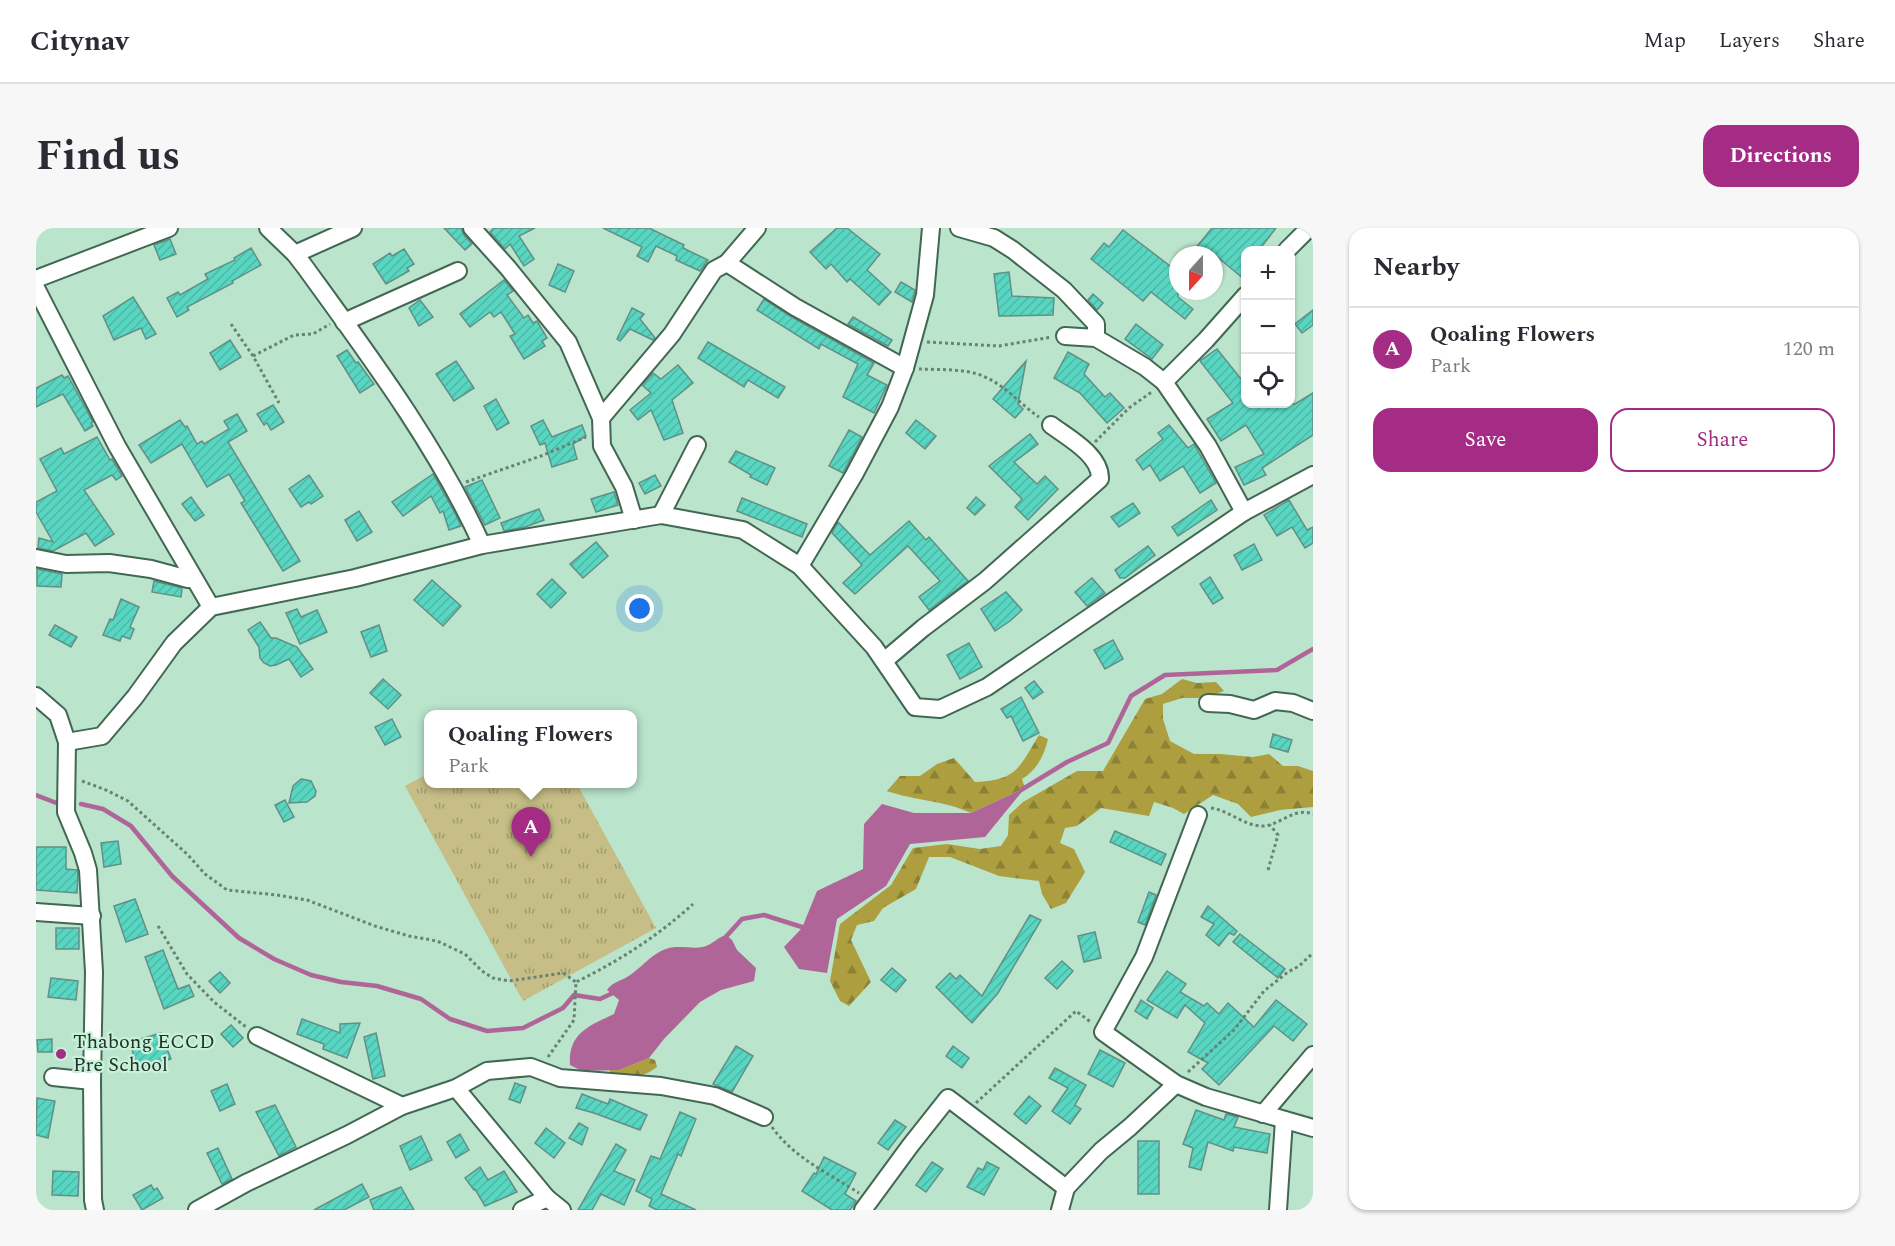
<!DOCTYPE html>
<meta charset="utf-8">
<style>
body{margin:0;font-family:Spectral,serif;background:#f7f7f7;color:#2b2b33}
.controls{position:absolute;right:18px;top:18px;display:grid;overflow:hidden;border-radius:12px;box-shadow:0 2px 4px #0004}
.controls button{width:54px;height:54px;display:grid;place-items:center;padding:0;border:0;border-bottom:2px solid #e1e1e2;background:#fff;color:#2b2b33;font:30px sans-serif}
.compass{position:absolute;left:1133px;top:18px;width:54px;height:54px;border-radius:50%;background:#fff;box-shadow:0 2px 4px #0004;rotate:201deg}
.you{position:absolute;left:604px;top:381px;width:21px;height:21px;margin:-15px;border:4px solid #fff;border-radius:50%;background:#1a73e8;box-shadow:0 0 0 9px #1a73e833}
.badge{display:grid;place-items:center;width:39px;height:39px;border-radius:50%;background:#a42c84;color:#fff;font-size:20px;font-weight:700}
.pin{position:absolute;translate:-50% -50px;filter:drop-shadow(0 2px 3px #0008)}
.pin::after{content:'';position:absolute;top:32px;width:21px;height:18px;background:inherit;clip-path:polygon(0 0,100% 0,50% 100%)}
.popup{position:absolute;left:388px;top:482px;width:213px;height:78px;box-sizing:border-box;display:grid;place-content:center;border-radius:12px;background:#fff;filter:drop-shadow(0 2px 4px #0005);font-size:20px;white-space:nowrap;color:#7c7c81}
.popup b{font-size:22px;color:#2b2b33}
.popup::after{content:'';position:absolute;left:50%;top:100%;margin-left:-12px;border:12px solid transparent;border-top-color:#fff}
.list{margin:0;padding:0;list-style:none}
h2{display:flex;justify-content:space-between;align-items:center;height:78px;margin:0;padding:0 24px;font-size:26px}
h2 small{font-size:20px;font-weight:400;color:#7c7c81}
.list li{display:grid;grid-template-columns:39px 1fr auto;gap:18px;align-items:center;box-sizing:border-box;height:84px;padding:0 24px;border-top:2px solid #e1e1e2}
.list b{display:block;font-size:22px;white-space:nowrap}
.list p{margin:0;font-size:20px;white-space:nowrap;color:#7c7c81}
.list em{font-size:20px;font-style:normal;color:#7c7c81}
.actions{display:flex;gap:12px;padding:18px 24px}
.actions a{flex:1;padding:14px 0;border:2px solid #a42c84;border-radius:18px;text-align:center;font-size:21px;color:#a42c84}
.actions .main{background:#a42c84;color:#fff}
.icon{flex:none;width:33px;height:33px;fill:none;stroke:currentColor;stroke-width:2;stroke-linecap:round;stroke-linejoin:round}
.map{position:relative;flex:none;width:1277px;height:982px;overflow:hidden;border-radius:18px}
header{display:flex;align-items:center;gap:36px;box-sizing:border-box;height:84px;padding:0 30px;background:#fff;border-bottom:2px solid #e1e1e2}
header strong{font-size:28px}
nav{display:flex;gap:33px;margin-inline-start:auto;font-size:21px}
.intro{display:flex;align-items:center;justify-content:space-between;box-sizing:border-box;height:144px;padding:0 36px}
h1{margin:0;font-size:42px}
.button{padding:15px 27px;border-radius:18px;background:#a42c84;color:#fff;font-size:21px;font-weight:700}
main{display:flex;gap:36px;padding:0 36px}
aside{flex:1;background:#fff;border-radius:18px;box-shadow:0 2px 4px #0004}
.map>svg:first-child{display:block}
</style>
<header>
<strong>Citynav</strong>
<nav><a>Map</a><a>Layers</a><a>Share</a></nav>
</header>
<div class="intro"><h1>Find us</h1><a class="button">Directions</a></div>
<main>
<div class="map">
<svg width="1277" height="982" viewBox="0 0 1277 982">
<defs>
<pattern id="forest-firs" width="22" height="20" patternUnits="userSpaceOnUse" patternTransform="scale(1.5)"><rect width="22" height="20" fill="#ad9f40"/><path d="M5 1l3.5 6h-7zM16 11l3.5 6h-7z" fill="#8c8236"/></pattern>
<pattern id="park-tufts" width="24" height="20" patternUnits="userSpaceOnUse" patternTransform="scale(1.5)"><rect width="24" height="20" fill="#c6be86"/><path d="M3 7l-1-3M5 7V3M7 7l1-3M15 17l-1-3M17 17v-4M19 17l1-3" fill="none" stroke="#a09b6e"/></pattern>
<pattern id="building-hatch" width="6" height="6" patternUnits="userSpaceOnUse" patternTransform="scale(1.5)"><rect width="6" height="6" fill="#58d6c1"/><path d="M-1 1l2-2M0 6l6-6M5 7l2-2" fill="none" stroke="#4cb8a6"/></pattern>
</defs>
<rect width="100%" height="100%" fill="#bae4cc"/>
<g fill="url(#forest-firs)">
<path d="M1146,451l15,4 19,-1 8,9 -20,7h-22l-19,6v15l7,22 24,13h26l33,3 16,-3 14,12h15l15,5v36l-33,3 -29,7 -13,-13 -25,-9 -29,19 -11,-6 -19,-6 -5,14 -48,-8 -24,18 -12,2 -5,15 14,6 11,23 -19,31 -15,6 -9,-15 -3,-13 -40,-5 -49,-19h-21l-13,32 -33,19 -9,13 -17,4 -6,15 20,42 -22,24 -9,-5 -10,-20 10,-57 51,-39 22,-37 34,-4 33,5 21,-3 7,-11 1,-20 14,-13 54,-31h26l42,-72 17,-5z"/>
<path d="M1003,507l9,4c-4,17 -11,31 -26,40l3,9 -54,25c-28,-13 -55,-12 -84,-22l13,-15h20l17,-12 17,-6 21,24c42,-2 44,-14 64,-47z"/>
<path d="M613,830l6,2 2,7c-14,11 -31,13 -48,10l1,-7h9z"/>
</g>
<path fill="url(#park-tufts)" d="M393,545v11h148l79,144 -133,73 -118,-215z"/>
<g fill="#b06598">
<path d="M989,560l-40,49 -75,7 -24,42 -49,33 -10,54 -28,-4 -15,-22 18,-19 15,-37 46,-22 1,-45 18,-20 32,9h57z"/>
<path d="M690,707l6,5 5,10 19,18 -2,13 -33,9 -21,12 -36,37 -15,19 -30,12 -37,1 -12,-6c-2,-32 19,-39 44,-51l5,-14 -12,-10c6,-8 11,-8 20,-13 14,-8 24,-24 42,-29 11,-3 28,2 37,-2 8,-3 12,-9 20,-11z"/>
</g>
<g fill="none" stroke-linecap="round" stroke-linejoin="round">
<g stroke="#b06598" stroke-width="4.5">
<path d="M985,562l46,-28 41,-19 23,-47 34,-21 112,-5 36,-21"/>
<path d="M0,567l23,9"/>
<path d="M45,576l22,5 28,17 41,50 67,62 35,21 37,16 30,7 36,4 44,13 29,20 37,12 36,-3 40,-20 11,-13 26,4 15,-7"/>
<path d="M687,712l19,-21 22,-4 41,13"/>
</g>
</g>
<g fill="url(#building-hatch)" stroke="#619087" stroke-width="1.5">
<path d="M408,0h17l3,7 8,9 -7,6z"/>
<path d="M458,0h41l-16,8 15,23 -10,7 -14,-22 -5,5 -15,-17z"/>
<path d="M567,0h46l35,17 -1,3 25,12 -8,11 -24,-11 1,-4 -21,-10 -8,16 -11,-6 5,-9z"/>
<path d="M801,0h10l33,26 -13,16 24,22 -12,13 -29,-26 -3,3 -16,-18 -5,5 -16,-17z"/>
<path d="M1176,0h64l-17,22h-14v30l-30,-25h-25z"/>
<path d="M1087,2l55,42v25l15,12 -8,10 -34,-27 -8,9 -52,-42 13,-16 5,4z"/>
<path d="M134,11l6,15 -16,6 -6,-15z"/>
<path d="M215,20l10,17 -29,16 1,2 -46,24 2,3 -12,7 -10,-19 11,-6 2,3 28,-16 -3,-5 30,-14 -1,-2z"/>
<path d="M368,21l10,15 -7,4 2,3 -23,13 -13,-20 17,-11 2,3z"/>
<path d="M522,36l16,7 -9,21 -16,-7z"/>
<path d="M973,44l3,24 42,2 -1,17 -54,1 -5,-42z"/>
<path d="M468,52l9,11 -6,4 17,23 4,-3 5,8 4,-2 10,17 -5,3 3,5 -21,13 -14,-23 5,-2 -14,-22 -7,5 -4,-5 -20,15 -10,-13z"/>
<path d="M865,54l14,8 -3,12 -17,-10z"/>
<path d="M1057,66l10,9 -6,7 -9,-10z"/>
<path d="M97,69l23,37 -10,5 -5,-11 -27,12 -11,-24z"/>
<path d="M728,71l26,17 84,47 -7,12 20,10 -13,28 -31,-16 15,-33 -37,-20 -2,5 -62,-39z"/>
<path d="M384,72l13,17 -14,9 -10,-18z"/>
<path d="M596,80l12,6 -4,5 15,19 -2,2 -23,-11 -10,12 -3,-2z"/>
<path d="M1277,82v15l-11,8 -7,-9z"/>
<path d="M817,89l39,23 -4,6 -40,-22z"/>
<path d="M1100,96l27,21 -11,14 -27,-20z"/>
<path d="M194,112l11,17 -21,13 -10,-17z"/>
<path d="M672,114l77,45 -7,11 -30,-18 -4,7 -46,-29z"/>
<path d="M1181,121l24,30 4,-3v28h50l18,-11v42l-51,33 4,7 -22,10 -9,-18 29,-13 -18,-29 -25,16 -14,-22 26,-16 -33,-42z"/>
<path d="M311,122l9,13 2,-1 16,22 -14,9 -23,-37z"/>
<path d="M1032,124l21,12 -5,10 21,23 5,-4 14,15 -17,15 -27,-30 -26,-15z"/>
<path d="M420,133l18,27 -20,13 -18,-27z"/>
<path d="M990,133l-8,43 5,5 -8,9 -22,-19z"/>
<path d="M642,137l15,18 -21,17 11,33 -19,7 -13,-30 -13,10 -8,-10 21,-17 -9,-8 11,-12 8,6z"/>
<path d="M26,147l2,3 4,-2 25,46 -2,1 2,3 -8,5 -22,-37 -27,13v-19z"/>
<path d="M460,171l13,24 -12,7 -13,-24z"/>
<path d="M237,177l11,17 -13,8 -4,-7 -3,2 -7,-11z"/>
<path d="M201,186l10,17 -19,11 72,119 -17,10 -42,-68 4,-2 -16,-27 -22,13 -25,-43 -31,19 -12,-18 41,-25 5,7 2,-1 10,18 5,-3 2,3 25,-15 -5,-8z"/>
<path d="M507,192l9,17 30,-12 4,11 -13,8 4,15 -25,8 -7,-24 -5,2 -9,-19z"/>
<path d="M880,192l20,16 -11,13 -19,-16z"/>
<path d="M1133,197l19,23 6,-4 22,39 -16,10 -17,-27 -23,15 -10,-16 -7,5 -7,-10 27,-21 -5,-6z"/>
<path d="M813,202l13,7 -19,36 -14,-7z"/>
<path d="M994,206l8,10 -24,18 23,22 8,-8 13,13 -30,31 -13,-13 7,-8 -33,-33z"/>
<path d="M61,209l13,23 2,-1 10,17 -6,4 -4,-5 -28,15 30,44 -19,12 -9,-13 -33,18 -15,-3 1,-10 14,4 -17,-30v-10l21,-11 -17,-32 21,-11 3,6z"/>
<path d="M700,223l39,17 -8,17 -17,-8 1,-2 -22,-13z"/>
<path d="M397,246l22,39 6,13 -12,4 -6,-19 -3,2 -9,-17 -28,20 -11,-14z"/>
<path d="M273,247l14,21 -12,8 -2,-2 -8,5 -12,-18z"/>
<path d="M619,247l6,11 -16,8 -6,-11z"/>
<path d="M446,252l18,38 -15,7 -20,-38z"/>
<path d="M578,264l4,13 -22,7 -5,-13z"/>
<path d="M155,269l13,18 -9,6 -13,-17z"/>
<path d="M940,269l9,8 -10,10 -8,-7z"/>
<path d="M706,270l65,26 -5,13 -65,-26z"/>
<path d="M1175,272l6,10 -39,26 -6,-9z"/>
<path d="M1253,272l18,30 6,-3v16l-8,5 -13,-21 -15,9 -13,-21z"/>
<path d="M1097,275l7,10 -21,14 -8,-10z"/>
<path d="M503,281l5,11 -19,7 -21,4 -3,-8z"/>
<path d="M323,283l13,21 -15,9 -12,-21z"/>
<path d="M873,293l17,19 3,-3 39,44 -39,29 -10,-13 21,-16 -32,-35 -53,48 -12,-11 19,-18 -30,-32 6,-11 32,33z"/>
<path d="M560,314l12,14 -25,22 -13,-14z"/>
<path d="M1218,316l8,16 -20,10 -8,-15z"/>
<path d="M1112,318l7,9 -30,23h-5l-5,-8z"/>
<path d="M1,341l25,5 -1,13 -24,-1z"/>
<path d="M1174,349l13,21 -10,6 -13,-20z"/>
<path d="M1056,350l13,15 -18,13 -12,-14z"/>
<path d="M516,351l14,14 -15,15 -14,-14z"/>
<path d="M396,352l29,26 -18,20 -29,-26z"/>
<path d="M118,353l28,7 -1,9 -29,-5z"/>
<path d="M970,364l16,18 -12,11 -15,10 -14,-22z"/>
<path d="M85,371l18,8 -9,20 4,2 -4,10 -8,-3 -2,5 -17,-6 7,-16 3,1z"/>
<path d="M261,381l4,8 16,-7 10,22 -27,12 -14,-31z"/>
<path d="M224,394l11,16h5l21,9 16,22 -12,8 -12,-18 -13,6 -6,1 -6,-3 -4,-5 -1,-11 -11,-17z"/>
<path d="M19,397l22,12 -6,10 -22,-12z"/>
<path d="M343,397l8,26 -16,6 -10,-25z"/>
<path d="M1077,412l10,19 -18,10 -11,-19z"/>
<path d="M933,415l13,24 -22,12 -13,-24z"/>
<path d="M347,451l18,16 -13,14 -18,-16z"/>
<path d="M998,453l9,11 -10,7 -8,-11z"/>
<path d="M985,469l18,36 -16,8 -12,-25 -4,2 -6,-9z"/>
<path d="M356,491l9,18 -16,8 -10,-18z"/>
<path d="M1237,506l19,6 -4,12 -18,-5z"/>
<path d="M265,551l10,2 5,10 -1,5 -8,6 -18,1 4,-17z"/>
<path d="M249,572l9,17 -10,5 -9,-17z"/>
<path d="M1079,603l51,23 -5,11 -51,-23z"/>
<path d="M82,613l3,23 -17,3 -3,-24z"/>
<path d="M0,619h30v22l11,1 1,2 -1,21 -41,-3z"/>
<path d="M1113,664l7,3 -11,30 -7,-3z"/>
<path d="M99,671l13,35 -22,8 -12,-36z"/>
<path d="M1172,678l29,25 -3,4 -5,-2 -10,13 -13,-11 8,-11 -13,-7z"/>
<path d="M994,687l11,5 -43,73 -26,30 -36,-36 14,-14 6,6 4,-4 22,21z"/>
<rect x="20" y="700" width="23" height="21"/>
<path d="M1059,704l6,26 -17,4 -6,-26z"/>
<path d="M1204,706l45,35 -7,9 -45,-36z"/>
<path d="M127,722l15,39 11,-4 5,11 -30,13 -19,-52z"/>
<path d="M1026,733l11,10 -16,18 -12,-11z"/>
<path d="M856,740l14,12 -10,12 -15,-12z"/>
<path d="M1131,743l19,13 -6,8 24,14 3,-3 12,11 9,-11 26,24 22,-27 31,24 -14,17 -19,-15 -55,59 -17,-16 6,-6 -20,-11 17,-29 -20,-18 -8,13 -30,-18z"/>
<path d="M184,744l10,11 -10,10 -11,-12z"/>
<path d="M15,750l27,3 -2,19 -28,-3z"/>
<path d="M1105,772l12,8 -6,11 -12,-8z"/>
<path d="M266,791l38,14v-9l20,-1 -13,35 -24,-9 1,-5 -27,-10z"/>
<path d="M195,797l12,13 -10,9 -12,-13z"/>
<path d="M125,805l10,26 -34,9 -7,-26z"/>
<path d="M340,805l9,43 -12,3 -9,-42z"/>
<path d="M16,811v13h-14l-1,-12z"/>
<path d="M700,818l17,10 -21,36 -19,-8z"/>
<path d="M917,818l16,12 -7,10 -16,-12z"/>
<path d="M1064,822l25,13 -12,24 -25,-13z"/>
<path d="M1019,840l31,17 -11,20 6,4 -11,15 -18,-13 16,-23 -19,-10z"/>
<path d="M479,855l11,4 -6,16 -11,-4z"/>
<path d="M191,856l8,20 -15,7 -9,-20z"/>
<path d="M546,866l26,10 2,-5 37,16 -7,15 -46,-17 -18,-5z"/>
<path d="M993,868l12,10 -15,18 -12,-10z"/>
<path d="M1,870l18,3 -7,37 -12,-3z"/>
<path d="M239,877l21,42 -17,9 -23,-44z"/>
<path d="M1160,882l28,10 2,-6 12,3 -4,10 36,7 -3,19 -33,-6 -1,4 -25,-9 -7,28 -12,-3 4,-19 -10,-4z"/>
<path d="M644,884l16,7 -15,37 -3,-2 -17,40 35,16h-39l-8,-4 3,-7 -16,-8 15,-35 9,3z"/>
<path d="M859,892l11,7 -18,23 -10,-7z"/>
<path d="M543,895l9,5 -6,17 -13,-7z"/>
<path d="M510,900l19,15 -11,15 -19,-15z"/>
<path d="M424,906l9,16 -13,8 -9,-16z"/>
<path d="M385,908l11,24 -22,10 -10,-24z"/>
<rect x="1102" y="913" width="21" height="53"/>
<path d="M580,916l10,6 -12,21 21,9 -11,25 -23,-11 -9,16h-14z"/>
<path d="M182,920l14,31 -10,5 -15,-31z"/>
<path d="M788,929l32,16 -11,21 11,7 -6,9h-18l-30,-19 12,-18 2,1z"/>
<path d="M896,934l11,7 -17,23 -10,-7z"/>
<path d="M951,934l12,6 -15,27 -17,-8 11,-19 5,2z"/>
<path d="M444,939l8,13 16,-9 13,21 -32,14 -10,-17 -1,1 -9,-12z"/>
<path d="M17,943l26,1 -1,24 -26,-1z"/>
<path d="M326,956l7,13 -25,13h-30z"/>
<path d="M115,957l3,5 3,-2 6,10 -21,12 -9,-15z"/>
<path d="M365,959l13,23h-40l-4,-10z"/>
</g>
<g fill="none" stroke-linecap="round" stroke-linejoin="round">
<defs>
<g id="minor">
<path d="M232,0l27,26 10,13c63,87 132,179 177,278"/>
<path d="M436,0l36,40 60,74 33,76 1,28 22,41 10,33"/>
<path d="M923,0l35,10 19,12 51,40 32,34v14"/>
<path d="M1251,22l22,-22"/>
<path d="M259,26l58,-26"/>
<path d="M691,35l68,44 110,61"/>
<path d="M0,51l133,-51"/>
<path d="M0,60l81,158 94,161"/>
<path d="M308,94l114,-51"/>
<path d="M1029,108l31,2 49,29 19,15 44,64 36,66"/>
<path d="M1128,154l42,-42 40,-45"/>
<path d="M565,190l71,-84 42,-64 13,-7 30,-35"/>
<path d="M625,287l36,-70"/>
<path d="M0,330l30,6 43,-1 42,6 37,10 2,-5"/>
<path d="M764,338l54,-91 36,-68 15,-39 20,-73 6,-67"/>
<path d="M848,433l39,-33 62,-47 115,-102c1,-24 -33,-42 -49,-54"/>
<path d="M0,468l22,19 9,27 -1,70 17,41 5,17 6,102 -2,109 1,119 2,10"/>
<path d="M1172,475l22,1 24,6 21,-9 18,2 20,8"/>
<path d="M31,514l35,-6 33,-39 39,-54 37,-36 144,-29 127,-33 179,-30 82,15 57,36 74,81 41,60 25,2 47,-22 257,-175 69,-37"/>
<path d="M1162,587l-54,142 -41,75 73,52 30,13 107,31"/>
<path d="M0,684l56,4"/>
<path d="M221,808l145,70"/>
<path d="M17,849l39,4"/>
<path d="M420,860l91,110 15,12"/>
<path d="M1227,886l50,-59"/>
<path d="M161,982l49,-27 101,-48 55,-29 54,-18 31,-17 44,-4 29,11 101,8 54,10 49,21"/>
<path d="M486,982l25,-12"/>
<path d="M827,982l47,-64 38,-48 118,90"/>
<path d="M1024,982l6,-22 35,-37 29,-24 46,-43"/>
<path d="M1242,982l6,-90"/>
</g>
</defs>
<use href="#minor" stroke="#426753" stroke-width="20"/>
<g stroke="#678373" stroke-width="3" stroke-dasharray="3 3" stroke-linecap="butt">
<path d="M195,96l22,32 26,47"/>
<path d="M891,114l72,4 53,-9"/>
<path d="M217,128l41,-21 19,-1 17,-10"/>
<path d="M883,141c21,1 47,-1 66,8 21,9 36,28 54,40"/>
<path d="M1059,214l34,-34 24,-17"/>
<path d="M430,254l75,-26 45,-19"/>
<path d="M46,553l24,9 22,11 60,54 17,19 22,16 50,5 30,5 68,26 34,10 28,5 28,13 17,17 11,7 16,3 54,-8 13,9"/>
<path d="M1175,580c18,2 34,19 53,18 18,-2 30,-19 49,-12"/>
<path d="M1232,642l10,-35 -8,-10"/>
<path d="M122,698l29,48 27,28 32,25"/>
<path d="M512,829l26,-37 2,-38c43,-21 82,-46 117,-78"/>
<path d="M1152,844l46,-42 30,-39 24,-19 11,-6 14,-13"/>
<path d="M940,875l100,-92 16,12"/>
<path d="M736,899c22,31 56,46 87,66"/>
</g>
<use href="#minor" stroke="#fff" stroke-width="16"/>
</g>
<circle fill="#a42c84" stroke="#c7f1d9" stroke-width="2" cx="25" cy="826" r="6"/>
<g text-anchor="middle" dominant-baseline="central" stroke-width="4.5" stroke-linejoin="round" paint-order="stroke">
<g font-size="20" fill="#213128" stroke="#c7f1d9" text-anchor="start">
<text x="37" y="814">Thabong ECCD<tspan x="37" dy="23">Pre School</tspan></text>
</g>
</g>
</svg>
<div class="controls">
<button>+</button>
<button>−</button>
<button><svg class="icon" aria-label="locate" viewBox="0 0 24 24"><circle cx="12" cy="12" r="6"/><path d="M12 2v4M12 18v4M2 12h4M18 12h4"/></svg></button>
</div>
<svg class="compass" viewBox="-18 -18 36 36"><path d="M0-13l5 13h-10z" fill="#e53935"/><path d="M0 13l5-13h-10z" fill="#7c7c81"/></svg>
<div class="you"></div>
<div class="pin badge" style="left:495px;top:629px">A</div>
<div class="popup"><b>Qoaling Flowers</b>Park</div>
</div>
<aside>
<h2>Nearby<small></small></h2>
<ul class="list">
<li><span class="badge">A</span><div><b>Qoaling Flowers</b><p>Park</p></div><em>120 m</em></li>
</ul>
<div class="actions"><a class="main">Save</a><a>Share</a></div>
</aside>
</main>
